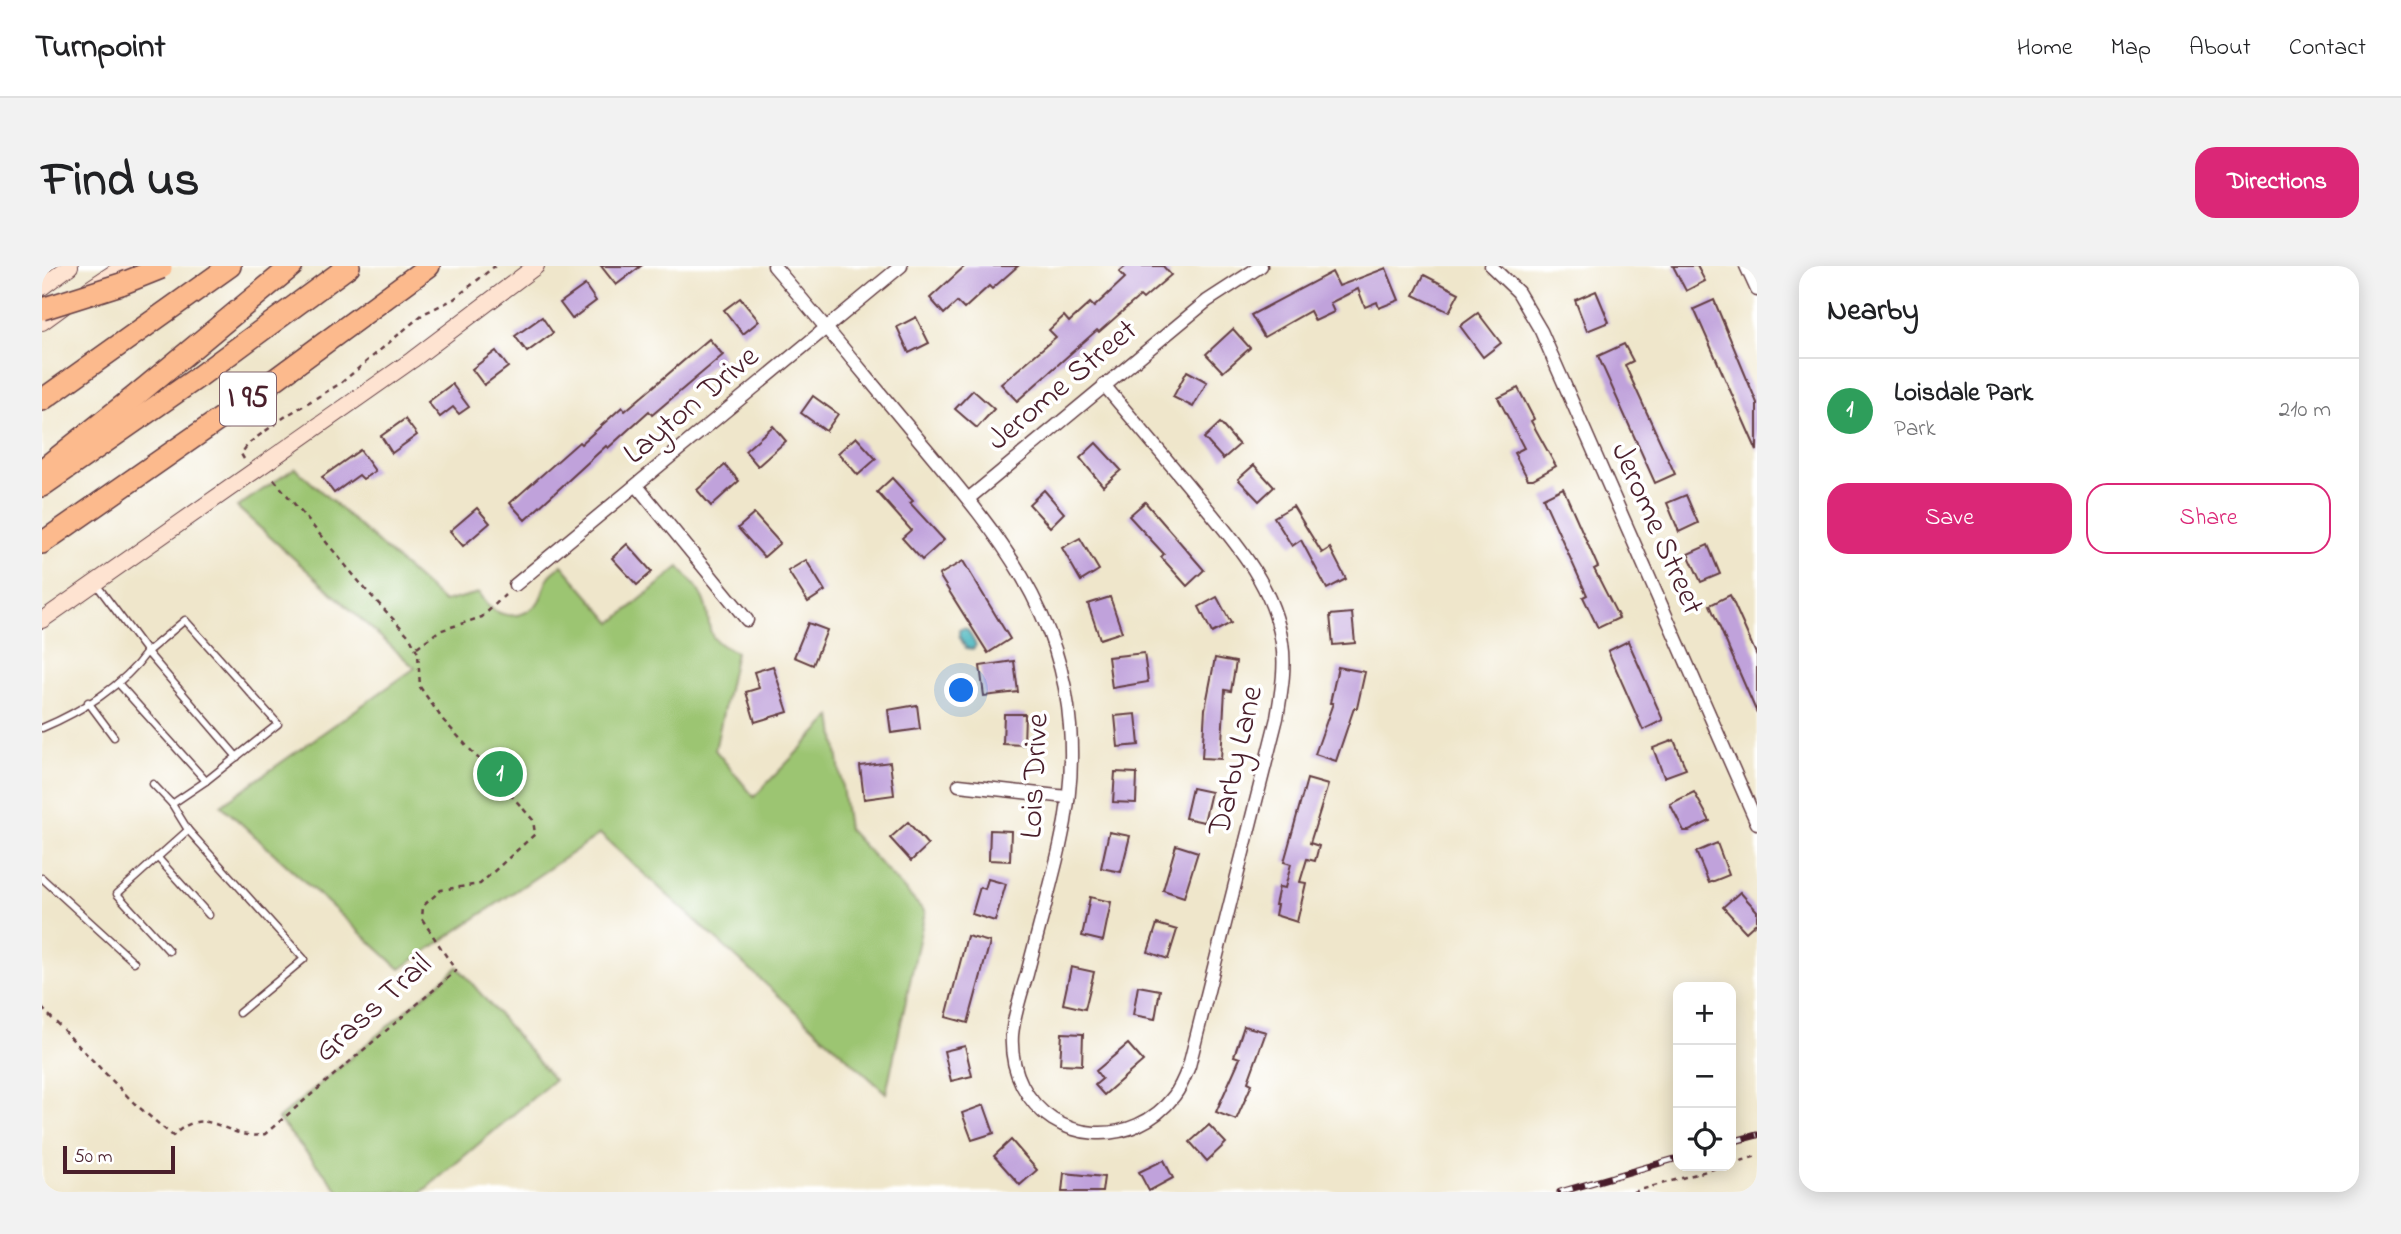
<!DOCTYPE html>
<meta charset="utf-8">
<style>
body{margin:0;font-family:"Indie Flower",sans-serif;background:#f2f2f2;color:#202124}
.controls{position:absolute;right:21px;bottom:21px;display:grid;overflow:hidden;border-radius:14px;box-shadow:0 4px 18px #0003}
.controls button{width:63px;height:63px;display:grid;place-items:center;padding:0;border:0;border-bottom:2px solid #e0e0e0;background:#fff;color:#202124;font:35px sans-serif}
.scale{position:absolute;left:21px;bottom:18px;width:112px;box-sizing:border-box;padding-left:7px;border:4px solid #4a1f2b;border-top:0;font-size:19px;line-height:24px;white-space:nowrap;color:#4a1f2b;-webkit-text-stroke:5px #fff;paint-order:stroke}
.you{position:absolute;left:920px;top:425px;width:24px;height:24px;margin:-18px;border:5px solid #fff;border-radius:50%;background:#1a73e8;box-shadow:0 0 0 10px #1a73e833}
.badge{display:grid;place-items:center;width:46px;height:46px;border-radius:50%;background:#db2777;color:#fff;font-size:23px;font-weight:700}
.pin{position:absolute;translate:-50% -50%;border:4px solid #fff;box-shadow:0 2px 7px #0006}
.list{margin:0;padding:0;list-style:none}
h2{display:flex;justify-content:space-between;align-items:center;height:91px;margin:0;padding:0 28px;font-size:30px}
h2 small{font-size:23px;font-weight:400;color:#757577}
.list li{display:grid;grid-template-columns:46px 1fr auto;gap:21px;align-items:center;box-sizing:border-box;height:105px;padding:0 28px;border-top:2px solid #e0e0e0}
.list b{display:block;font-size:26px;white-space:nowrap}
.list p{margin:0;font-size:23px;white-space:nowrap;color:#757577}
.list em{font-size:23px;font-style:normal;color:#757577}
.actions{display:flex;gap:14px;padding:21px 28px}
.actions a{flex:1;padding:16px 0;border:2px solid #db2777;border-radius:21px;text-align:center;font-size:24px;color:#db2777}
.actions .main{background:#db2777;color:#fff}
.icon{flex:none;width:38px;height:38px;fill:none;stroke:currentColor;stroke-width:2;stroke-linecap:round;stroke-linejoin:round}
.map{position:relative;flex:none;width:1715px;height:926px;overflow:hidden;border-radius:21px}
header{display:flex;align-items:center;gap:42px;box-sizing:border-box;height:98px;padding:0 35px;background:#fff;border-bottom:2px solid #e0e0e0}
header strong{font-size:33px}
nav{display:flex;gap:38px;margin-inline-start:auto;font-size:24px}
.intro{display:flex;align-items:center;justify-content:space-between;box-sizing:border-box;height:168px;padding:0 42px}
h1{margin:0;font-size:49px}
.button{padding:18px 32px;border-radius:21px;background:#db2777;color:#fff;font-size:24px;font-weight:700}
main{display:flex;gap:42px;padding:0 42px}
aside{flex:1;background:#fff;border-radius:21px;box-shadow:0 4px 18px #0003}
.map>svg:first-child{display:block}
</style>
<header>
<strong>Turnpoint</strong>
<nav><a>Home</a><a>Map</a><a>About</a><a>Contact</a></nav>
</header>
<div class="intro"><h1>Find us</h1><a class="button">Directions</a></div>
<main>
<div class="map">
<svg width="1715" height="926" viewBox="0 0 1715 926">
<rect width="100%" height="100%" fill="#fff"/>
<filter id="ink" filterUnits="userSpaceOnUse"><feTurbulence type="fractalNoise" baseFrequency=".0143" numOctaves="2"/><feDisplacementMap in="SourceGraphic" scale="14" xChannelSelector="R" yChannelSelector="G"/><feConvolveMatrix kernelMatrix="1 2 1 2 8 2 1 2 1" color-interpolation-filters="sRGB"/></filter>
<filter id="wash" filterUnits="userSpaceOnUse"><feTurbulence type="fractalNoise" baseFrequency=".00686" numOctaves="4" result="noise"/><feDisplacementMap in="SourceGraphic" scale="28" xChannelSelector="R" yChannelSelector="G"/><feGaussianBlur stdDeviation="1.57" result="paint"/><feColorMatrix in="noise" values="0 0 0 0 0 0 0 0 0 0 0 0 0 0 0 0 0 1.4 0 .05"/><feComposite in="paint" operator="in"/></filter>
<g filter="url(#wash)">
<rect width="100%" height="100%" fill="#efe6cb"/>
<g fill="#9cc572" stroke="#73724e" stroke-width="2">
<path d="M253,202l149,134 35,-9c10,21 36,31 56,13 9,-8 8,-20 14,-29 3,-5 9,-8 13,-12l50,58 67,-56c8,10 19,20 24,32 12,27 -4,39 33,53l-21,98 39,47 78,-81 16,113 77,83 -39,181 -286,-259 -200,135 -179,-164 194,-137 -178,-161z"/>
<path d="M416,701l96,113 -132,112h-82l-62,-73z"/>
</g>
<path fill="#43b3bb" stroke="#466973" stroke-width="2" d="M921,362l4,1 9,16 -3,4 -7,-1 -7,-12v-6z"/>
<g id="blocks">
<g fill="#c0a2db">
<path d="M559,0h40l-25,19z"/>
<path d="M923,0h53l-26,23 -3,-3 -25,23 -7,-7 -13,12 -14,-16z"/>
<path d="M1084,0h37l8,9 -28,24 -3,-3 -41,36 -2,-2 -80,71 -16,-17 55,-47 -7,-7 15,-14 5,6 21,-19 4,4 31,-29 -6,-6z"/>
<path d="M1631,0h24l8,15 -19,10z"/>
<path d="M1344,2l13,32 -20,8 -2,-6 -12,5 -7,-18 -28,14 4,9 -19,9 -5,-10 -46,26 -13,-22 81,-43 7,14z"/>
<path d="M1382,9l35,18 -10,19 -35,-17z"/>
<path d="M543,19l11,16 -24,18 -12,-16z"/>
<path d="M1554,25l13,31 -22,9 -12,-31z"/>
<path d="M698,32l19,23 -16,13 -19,-24z"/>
<path d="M1672,34l43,103v48l-63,-142z"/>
<path d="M1436,47l23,30 -18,14 -23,-31z"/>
<path d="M500,51l11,16 -26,19 -12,-16z"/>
<path d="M874,51l13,26 -20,10 -12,-26z"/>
<path d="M1191,63l17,19 -27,24 -17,-18z"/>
<path d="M667,73l14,16 -71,60 -3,-4 -41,37 -2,-2 -81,74 -15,-17 69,-61 2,2 41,-37 3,4z"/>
<path d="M1582,78l9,17 -8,4 5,11 45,98 -20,9 -57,-127z"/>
<path d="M454,85l12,16 -24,18 -12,-16z"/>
<path d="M1145,105l20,11 -14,25 -20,-10z"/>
<path d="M410,118l17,23 -10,7 -6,-7 -13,10 -12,-15z"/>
<path d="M1476,122l16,31 -3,2 25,45 -23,13h-5l-14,-26 10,-5 -26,-50z"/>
<path d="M931,124l21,19 -17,19 -22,-19z"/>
<path d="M771,130l25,18 -12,17 -25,-18z"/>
<path d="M363,153l12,16 -25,18 -11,-17z"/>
<path d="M1178,157l19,22 -16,14 -19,-21z"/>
<path d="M731,160l13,15 -28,25 -13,-15z"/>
<path d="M814,171l20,22 -18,16 -20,-22z"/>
<path d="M1054,177l25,27 -18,16 -23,-28z"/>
<path d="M318,184l15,21 -12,8 -4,-4 -25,18 -12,-16z"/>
<path d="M683,199l14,16 -28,25 -14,-16z"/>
<path d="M1212,199l20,22 -15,14 -21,-22z"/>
<path d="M850,212l21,23 -3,2 34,37 -22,20 -20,-22 9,-8 -34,-38z"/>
<path d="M1521,222l35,79 -4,2 25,49 -21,10 -15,-31 4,-2 -44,-97z"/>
<path d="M1002,224l20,23 -14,14 -21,-23z"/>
<path d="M1644,229l12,28 -19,9 -12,-29z"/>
<path d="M1103,236l59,68 -17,16 -26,-29 3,-3 -35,-38z"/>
<path d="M1251,240l29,47 8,-5 16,31 -19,10 -26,-49 -9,6 -18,-29z"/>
<path d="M435,242l13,15 -27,23 -13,-15z"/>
<path d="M712,248l26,29 -16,14 -26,-29z"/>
<path d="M1038,272l19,32 -18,11 -19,-33z"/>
<path d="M585,278l25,28 -15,13 -25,-27z"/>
<path d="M1666,279l12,29 -19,8 -13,-28z"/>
<path d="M764,294l19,31 -17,11 -20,-31z"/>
<path d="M921,295l47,78 -22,14 -49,-78z"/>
<path d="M1688,329l27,61v57l-47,-108z"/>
<path d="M1068,331l12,35 -22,7 -12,-35z"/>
<path d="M1175,331l14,26 -19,10 -13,-26z"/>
<path d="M1310,347l3,30 -22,2 -3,-30z"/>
<path d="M766,357l19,7 -14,35 -19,-8z"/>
<path d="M1586,375l35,79 -20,10 -35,-79z"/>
<path d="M1102,387l4,29 -36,6 -4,-31z"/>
<path d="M1173,392l21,4 -5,29 -6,-1 -4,69 -19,-1 3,-49z"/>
<path d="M972,395l4,31 -34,4 -4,-30z"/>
<path d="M731,400l15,46 -33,10 -9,-30 13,-4 -5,-16z"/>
<path d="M1296,401l27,5 -8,36h-3l-18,53 -21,-7 18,-51h-3z"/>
<path d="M875,439l3,24 -29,4 -3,-23z"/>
<path d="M962,448h21l-1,31 -21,-1z"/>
<path d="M1094,448l3,31 -21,2 -3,-31z"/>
<path d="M1632,474l12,29 -22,8 -11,-29z"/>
<path d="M848,496l4,33 -30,4 -4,-33z"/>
<path d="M1073,506l22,1 -1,30 -23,-1z"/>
<path d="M1265,513l21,6 -18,58 9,3 -4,15 -8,-2 -7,23 6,1 -9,39 -22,-7 2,-10h-2l4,-18 6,1 6,-24 -7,-2z"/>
<path d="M1150,522l19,4 -7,30 -19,-4z"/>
<path d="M1652,526l16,29 -21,10h-5l-14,-27z"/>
<path d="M866,556l20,23 -17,16 -21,-23z"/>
<path d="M948,564l21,1 -1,30 -21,-1z"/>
<path d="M1067,566l21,4 -9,36 -20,-4z"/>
<path d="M1675,577l12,32 -20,8 -13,-31z"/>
<path d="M1134,579l22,7 -14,45 -21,-7z"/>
<path d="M946,613l18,5 -11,37 -23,-7 8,-27 5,2z"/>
<path d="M1698,626l17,19v11l-11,10 -23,-25z"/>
<path d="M1048,631l21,5 -8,39 -21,-5z"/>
<path d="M1115,658l20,6 -9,29 -20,-7z"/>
<path d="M925,670l23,6 -22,81 -22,-6z"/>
<path d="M1029,701l23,5 -9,37 -22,-5z"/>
<path d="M1096,720l22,4 -5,29 -22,-4z"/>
<path d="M1202,760l22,6 -18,50 4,2 -16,36 -20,-8 24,-54 -6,-2z"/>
<path d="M1020,767l21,1 -1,31 -22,-1z"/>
<path d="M1086,778l15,17 -39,34 -9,-10 7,-6 -6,-8z"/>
<path d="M923,780l7,30 -21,5 -7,-30z"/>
<path d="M942,839l10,28 -22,7 -10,-27z"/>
<path d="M1167,859l17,18 -19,18 -17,-19z"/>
<path d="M969,874l26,30 -17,15 -26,-29z"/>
<path d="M1122,894l9,18 -24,13 -10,-19z"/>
<path d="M1022,907l40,4 -2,15h-40z"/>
</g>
</g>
</g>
<g filter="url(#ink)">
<use href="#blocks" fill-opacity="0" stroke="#633d43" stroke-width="2"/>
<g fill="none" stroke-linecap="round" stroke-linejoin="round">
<defs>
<g id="lane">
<path d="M54,318l51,68 38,-32 93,104 -72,57 -34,23"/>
<path d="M76,417l88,98"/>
<path d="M46,436l26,35"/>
<path d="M0,462c38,-16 81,-42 105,-76l90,105"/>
<path d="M111,518l19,20 16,26 116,129 -65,54"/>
<path d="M115,591l52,58"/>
<path d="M0,612l92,84"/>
<path d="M127,685l-52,-57 71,-64"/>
</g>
<g id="street">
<path d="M732,0c46,54 91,109 136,163 76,92 151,172 160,297 3,39 -1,82 -10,120 -10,43 -22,85 -33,128 -6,20 -13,40 -15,61 -1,18 2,34 10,50 30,60 112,64 152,11 7,-9 11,-20 15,-30l88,-348c4,-25 9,-50 5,-75 -9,-64 -56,-111 -95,-159 -28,-33 -55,-66 -83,-99"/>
<path d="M1449,0l27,26 23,39 216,492"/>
<path d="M1704,0l11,24"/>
<path d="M595,220l110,134"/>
<path d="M926,233l239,-198 54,-35"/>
<path d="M473,319l386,-319"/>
<path d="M917,519l108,12"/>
</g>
<g id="secondary">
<path d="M0,21l28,-21"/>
<path d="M46,24l36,-24"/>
<path d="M0,56l22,-16"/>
<path d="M0,354l370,-260 124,-94"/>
</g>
<g id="highway">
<path d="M0,134l188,-134"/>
<path d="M0,204l92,-73 158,-131"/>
<path d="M0,220l155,-108 152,-112"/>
<path d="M0,277l208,-145 179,-132"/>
</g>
</defs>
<use href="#lane" stroke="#633d43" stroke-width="9"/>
<use href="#street" stroke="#633d43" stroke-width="15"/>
<use href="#secondary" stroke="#633d43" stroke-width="18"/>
<use href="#highway" stroke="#633d43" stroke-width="24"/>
<g stroke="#633d43" stroke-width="2.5" stroke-dasharray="5 5" stroke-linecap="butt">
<path d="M202,193l-3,-5 8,-11 37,-27 55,-33 82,-69 31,-15 41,-33"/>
<path d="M375,381l22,-16 43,-14 23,-22"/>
<path d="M0,742l92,95 39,33c35,-36 56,8 92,-2l191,-163 -34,-52 1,-13 18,-16 39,-6 55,-50 -2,-14 -44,-50 -46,-50 -23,-33 -2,-34 -8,-16 -44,-47 -94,-113"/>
<path d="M1689,898l26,-8"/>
<path d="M1591,926l91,-26"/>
</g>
<use href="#lane" stroke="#fff" stroke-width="6"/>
<use href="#street" stroke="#fff" stroke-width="12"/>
<use href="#secondary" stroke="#fee3d1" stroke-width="16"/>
<use href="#highway" stroke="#fcba8d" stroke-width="21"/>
<defs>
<g id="rail">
<path d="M1689,876l26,-7"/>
<path d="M1518,926l118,-34"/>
</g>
</defs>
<use href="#rail" stroke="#4a1f2b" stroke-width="7"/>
<use href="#rail" stroke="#fff" stroke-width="4.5" stroke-dasharray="13" stroke-linecap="butt"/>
<defs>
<path id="highway-bridge" d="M0,43l79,-25 40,-16"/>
</defs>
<use href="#highway-bridge" stroke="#633d43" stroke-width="24" stroke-linecap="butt"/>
<use href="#highway-bridge" stroke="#fcba8d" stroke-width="21"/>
</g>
</g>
<g text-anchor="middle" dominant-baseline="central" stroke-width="7" stroke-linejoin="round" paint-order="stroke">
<rect fill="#fff" stroke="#80626b" stroke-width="2" x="178" y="106.5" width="56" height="53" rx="5"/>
<g font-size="30" font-weight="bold" fill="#4a1f2b">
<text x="206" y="133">I 95</text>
</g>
<g font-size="32" fill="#4a1f2b" stroke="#fff">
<text transform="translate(1021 120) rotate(-40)">Jerome Street</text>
<text transform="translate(650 140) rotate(-40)">Layton Drive</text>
<text transform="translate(1614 263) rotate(66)">Jerome Street</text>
<text transform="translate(1195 495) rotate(-77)">Darby Lane</text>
<text transform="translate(994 510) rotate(-87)">Lois Drive</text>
<text transform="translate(332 743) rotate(-42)">Grass Trail</text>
</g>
</g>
</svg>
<div class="controls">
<button>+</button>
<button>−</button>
<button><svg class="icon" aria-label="locate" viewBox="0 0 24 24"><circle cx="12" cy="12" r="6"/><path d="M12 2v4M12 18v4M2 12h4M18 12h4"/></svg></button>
</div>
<div class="scale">50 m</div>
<div class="you"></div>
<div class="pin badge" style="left:458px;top:508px;background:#2e9e5b">1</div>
</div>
<aside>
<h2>Nearby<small></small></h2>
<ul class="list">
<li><span class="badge" style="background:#2e9e5b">1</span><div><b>Loisdale Park</b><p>Park</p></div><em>210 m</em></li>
</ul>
<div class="actions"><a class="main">Save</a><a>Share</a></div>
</aside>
</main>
